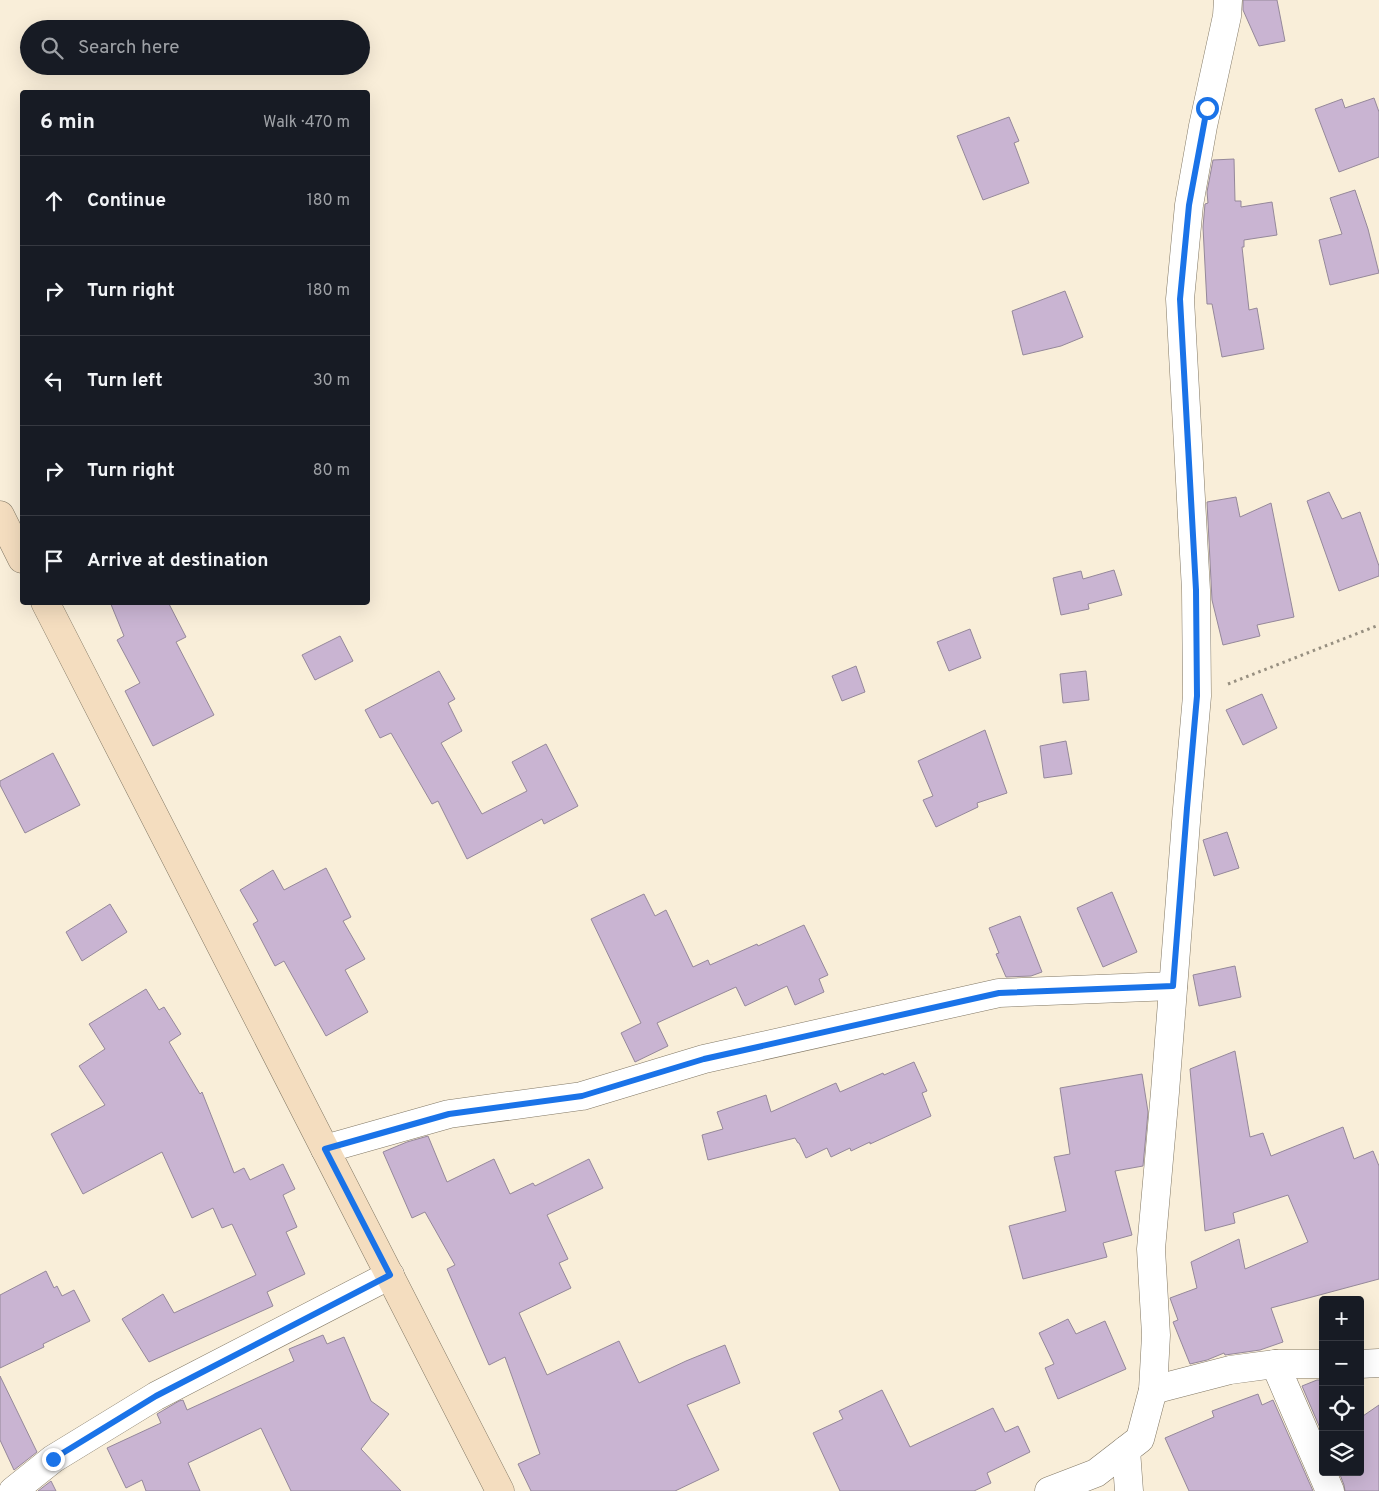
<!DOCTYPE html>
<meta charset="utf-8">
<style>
body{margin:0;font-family:Overpass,sans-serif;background:#242831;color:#f1f3f6}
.controls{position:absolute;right:15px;bottom:15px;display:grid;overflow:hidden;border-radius:5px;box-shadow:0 5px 20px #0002}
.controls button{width:45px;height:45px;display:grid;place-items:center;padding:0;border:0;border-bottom:1px solid #363941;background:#171b24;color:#f1f3f6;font:25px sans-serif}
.stop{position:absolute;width:15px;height:15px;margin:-11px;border:4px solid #1a73e8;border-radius:50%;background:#fff}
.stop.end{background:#1a73e8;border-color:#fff;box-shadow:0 1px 5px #0008}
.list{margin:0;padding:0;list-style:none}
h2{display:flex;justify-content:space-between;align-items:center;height:65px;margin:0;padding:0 20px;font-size:21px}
h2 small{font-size:16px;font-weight:400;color:#9ea1a6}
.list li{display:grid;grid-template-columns:32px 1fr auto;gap:15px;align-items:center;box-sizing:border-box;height:90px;padding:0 20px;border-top:1px solid #363941}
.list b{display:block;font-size:19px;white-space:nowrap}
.list em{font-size:16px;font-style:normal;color:#9ea1a6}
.icon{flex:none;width:28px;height:28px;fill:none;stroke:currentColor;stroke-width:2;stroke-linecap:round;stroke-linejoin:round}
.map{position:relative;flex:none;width:1379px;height:1491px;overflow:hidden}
.search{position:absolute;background:#171b24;box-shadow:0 5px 20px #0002;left:20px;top:20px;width:350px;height:55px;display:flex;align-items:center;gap:12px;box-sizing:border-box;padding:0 18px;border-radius:28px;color:#9ea1a6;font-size:19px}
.panel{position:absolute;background:#171b24;box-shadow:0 5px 20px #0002;left:20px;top:90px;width:350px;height:515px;border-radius:5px}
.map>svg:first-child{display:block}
</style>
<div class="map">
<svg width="1379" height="1491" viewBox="0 0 1379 1491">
<rect width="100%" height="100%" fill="#f9eed9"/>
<g fill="#c9b4d2" stroke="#95889a">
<path d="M1243,0h34l8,41 -26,5 -16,-36z"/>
<path d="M1374,98l5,14v45l-40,15 -24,-63 27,-10 3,9z"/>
<path d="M1009,117l10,24 -5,2 15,40 -46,17 -26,-64z"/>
<path d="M1234,159l1,42h6v6l31,-5 5,33 -33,5v7h-2l7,63 8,-2 7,41 -42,8 -10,-53h-5l-4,-77 2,-23 3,-1 -1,-11 6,-32z"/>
<path d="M1355,190l13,39 11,44 -49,12 -11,-45 23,-6 -12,-36z"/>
<path d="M1065,291l18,46 -22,9 -38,9 -11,-44z"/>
<path d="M1329,492l13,27 18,-7 19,54v10l-40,15 -32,-90z"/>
<path d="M1236,497l4,20 31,-14 23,114 -37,8 3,11 -37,9 -11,-45 -5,-98z"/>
<path d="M1114,570l8,25 -34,9 1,5 -28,6 -8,-37 28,-7 2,8z"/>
<path d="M110,602h58l18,35 -10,5 38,73 -61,31 -28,-55 15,-8 -23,-43 7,-4z"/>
<path d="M970,629l11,29 -32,13 -12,-29z"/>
<path d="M340,636l13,25 -38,19 -13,-25z"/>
<path d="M856,666l9,26 -23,9 -10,-25z"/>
<path d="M439,671l16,28 -7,4 14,28 -21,12 41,71 45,-23 -15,-29 34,-18 32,62 -34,18 -2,-5 -75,40 -29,-58 -6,3 -41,-71 -11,5 -15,-28z"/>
<path d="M1086,671l3,29 -26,3 -3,-29z"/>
<path d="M1262,694l15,34 -34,17 -17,-35z"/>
<path d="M985,730l22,63 -30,10 1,4 -42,20 -13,-27 10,-4 -15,-35z"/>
<path d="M1066,741l6,33 -28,4 -4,-32z"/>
<path d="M53,753l27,52 -55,28 -25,-48v-4z"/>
<path d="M1227,832l12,36 -25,8 -11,-36z"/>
<path d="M326,868l25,49 -8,4 22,38 -20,11 23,42 -42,24 -42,-75 -9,5 -22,-42 5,-3 -18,-31 33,-20 11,20z"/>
<path d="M1112,892l25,60 -34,15 -26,-59z"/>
<path d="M644,894l11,22 11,-6 27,57 15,-7 2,5 47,-21 1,2 46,-21 24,50 -9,4 5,13 -29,13 -8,-19 -42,20 -9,-19 -79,36 11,23 -33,16 -14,-29 20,-10 -50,-104z"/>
<path d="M110,904l17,28 -45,29 -16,-29z"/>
<path d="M1020,916l22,56 -11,4 -25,1 -10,-23 3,-1 -10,-25z"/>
<path d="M1235,966l6,31 -42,9 -6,-31z"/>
<path d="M146,989l13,21 5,-3 17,27 -12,8 31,52 2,-2 32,81 10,-5 6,12 33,-16 12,25 -12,6 14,32 -11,5 19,42 -38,18 6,14 -124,56 -27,-43 41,-25 11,19 82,-38 -24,-51 -10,4 -9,-20 -21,10 -30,-66 -79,42 -32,-60 54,-29 -26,-39 26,-17 -16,-25z"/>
<path d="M1235,1051l15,86 13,-4 8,23 72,-29 11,32 19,-8 6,15v113l-108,29 12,34 -23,8 -35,5 -1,-2 -17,7 -17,4 -17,-42 5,-2 -8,-22 27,-10 -6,-26 48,-23 6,30 63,-27 -20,-47 -55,18 2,10 -30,8 -15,-162z"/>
<path d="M914,1062l13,29 -5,2 9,23 -61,28v-2l-19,9 -1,-3 -19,9 -4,-9 -21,10 -7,-15h-1l-3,-5 -87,22 -6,-25 21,-6 -6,-17 49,-17 5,17 65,-29 4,9 43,-19 1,2z"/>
<path d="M1142,1074l6,38 -5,54 -28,5 17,64 -29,8 4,14 -84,22 -14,-53 57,-15 -12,-54 16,-3 -10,-66z"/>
<path d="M428,1136l19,46 47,-23 16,35 23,-11 2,3 54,-27 14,29 -56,27 21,44 -9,4 12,25 -52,25 28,62 72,-34 20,42 47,-22 39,-16 15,38 -53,22 32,65 -44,21h-144l-13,-27 22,-10 -35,-97 -16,8 -42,-96 8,-4 -30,-53 -13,6 -29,-66 24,-10z"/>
<path d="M46,1271l8,17 3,-2 5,10 12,-6 16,31 -47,23 1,3 -44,21v-73z"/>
<path d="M1068,1319l8,15 29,-13 21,48 -68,30 -13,-31 9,-4 -15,-31z"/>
<path d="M323,1335l4,9 17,-7 27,64 18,13 -28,35 40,42h-110l-30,-63 -73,35 12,28h-54l-4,-11 -16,8 -19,-40 54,-25 -4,-9 22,-13 4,-1 4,10 107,-49 -5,-12z"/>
<path d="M0,1376l37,76 -23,18 -14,-30z"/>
<path d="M1317,1380h6v55l-21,-49z"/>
<path d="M882,1390l28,57 83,-39 12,24 13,-6 12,26 -43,21 4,10 -17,8h-134l-27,-58 30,-14 -4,-8z"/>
<path d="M1258,1394l4,11 11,-5 40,91h-124l-24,-53 49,-21 -2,-6z"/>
<path d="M1379,1405v86h-34l-1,-6 -5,-13h21v-54z"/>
<path d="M51,1481l5,10h-18z"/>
</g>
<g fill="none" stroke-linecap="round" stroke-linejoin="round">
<defs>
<g id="street">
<path d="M325,1149l124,-35 133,-18 122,-37 295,-66 174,-7"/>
<path d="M1275,1364l55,127"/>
<path d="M1360,1364l19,-1"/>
<path d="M1153,1390l77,-20 45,-6h48"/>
<path d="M1126,1450l3,41"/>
<path d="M13,1491l40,-32 103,-63 234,-121"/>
<path d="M1049,1491l47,-18 44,-34 13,-49 3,-55 -5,-86 14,-157 22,-283 10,-113 -1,-106 -16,-291 9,-94 14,-79 24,-110 1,-16"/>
</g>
<g id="secondary">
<path d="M0,515l22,44"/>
<path d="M45,602l455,889"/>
</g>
</defs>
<use href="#street" stroke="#827865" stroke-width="29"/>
<use href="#secondary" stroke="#827865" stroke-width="29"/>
<path stroke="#978f80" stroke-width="3" stroke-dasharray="2.5 4" stroke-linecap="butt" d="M1228,684l151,-59"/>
<use href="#street" stroke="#fff" stroke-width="28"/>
<use href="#secondary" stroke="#f4ddbf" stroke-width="28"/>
</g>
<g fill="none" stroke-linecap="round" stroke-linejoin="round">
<path stroke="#1a73e8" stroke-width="6" d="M53,1459l103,-63 234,-121 -65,-126 124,-35 133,-18 122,-37 295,-66 174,-7 14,-178 10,-112 -1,-106 -16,-291 9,-94 18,-97"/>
</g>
</svg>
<div class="controls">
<button>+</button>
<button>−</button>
<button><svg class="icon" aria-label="locate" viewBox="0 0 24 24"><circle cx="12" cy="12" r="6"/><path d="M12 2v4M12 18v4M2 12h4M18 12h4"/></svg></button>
<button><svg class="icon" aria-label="layers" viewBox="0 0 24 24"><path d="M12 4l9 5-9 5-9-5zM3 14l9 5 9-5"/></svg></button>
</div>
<div class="stop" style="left:1207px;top:108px"></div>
<div class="stop end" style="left:53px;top:1459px"></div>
<div class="search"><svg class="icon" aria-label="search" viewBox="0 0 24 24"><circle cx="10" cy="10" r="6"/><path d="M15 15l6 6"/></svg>Search here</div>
<section class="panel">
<h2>6 min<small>Walk · 470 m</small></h2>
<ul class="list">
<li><svg class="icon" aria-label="ahead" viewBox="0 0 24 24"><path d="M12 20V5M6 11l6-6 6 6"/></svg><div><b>Continue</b></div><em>180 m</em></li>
<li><svg class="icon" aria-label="right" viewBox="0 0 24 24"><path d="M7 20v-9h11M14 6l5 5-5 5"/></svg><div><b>Turn right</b></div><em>180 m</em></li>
<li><svg class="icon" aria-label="left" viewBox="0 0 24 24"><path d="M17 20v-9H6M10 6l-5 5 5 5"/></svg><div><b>Turn left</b></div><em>30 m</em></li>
<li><svg class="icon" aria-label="right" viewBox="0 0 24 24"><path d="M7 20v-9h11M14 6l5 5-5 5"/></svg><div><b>Turn right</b></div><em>80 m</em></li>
<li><svg class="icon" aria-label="arrive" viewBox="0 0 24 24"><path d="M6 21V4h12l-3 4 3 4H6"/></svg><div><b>Arrive at destination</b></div></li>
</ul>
</section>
</div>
